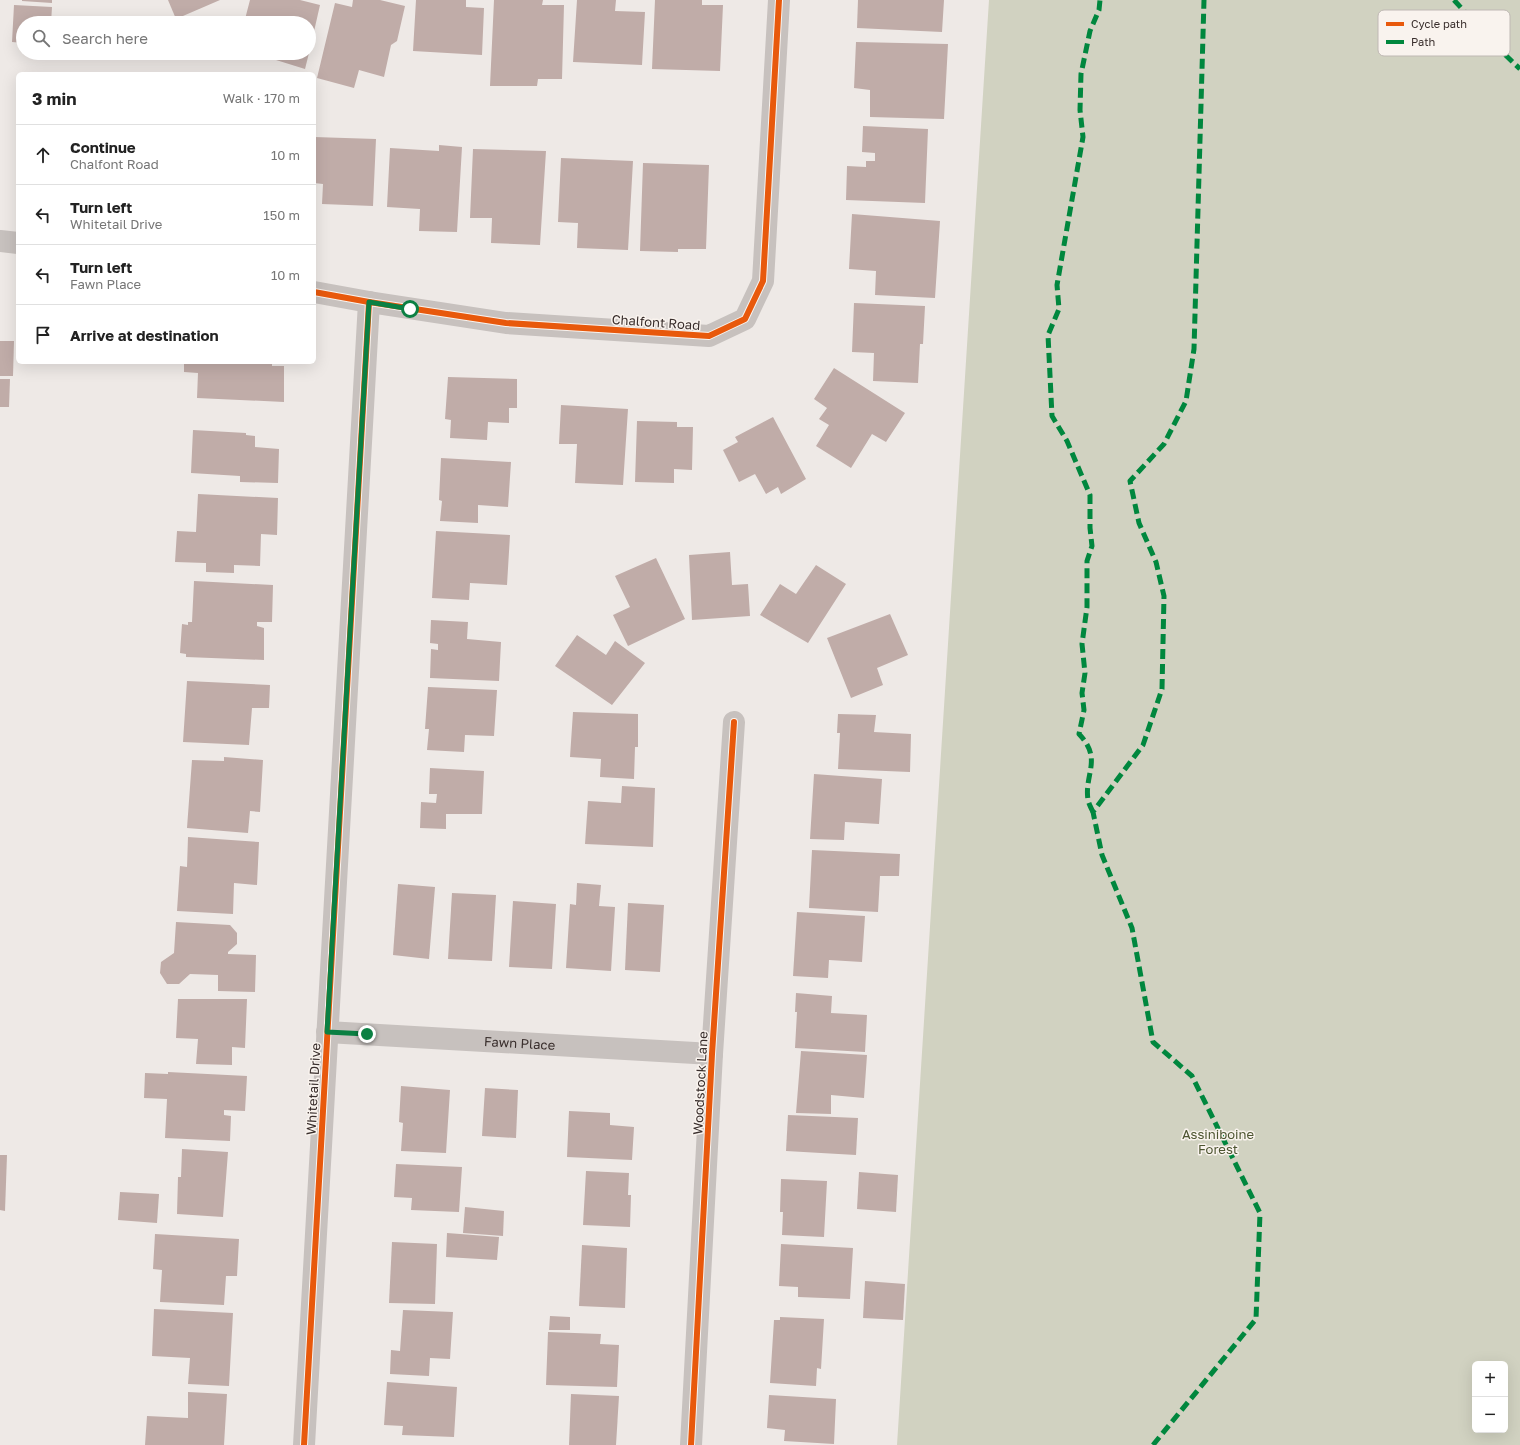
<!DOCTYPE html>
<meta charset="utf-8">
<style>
body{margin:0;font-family:"Golos Text",sans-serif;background:#f6f6f6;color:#222}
.controls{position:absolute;right:12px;bottom:12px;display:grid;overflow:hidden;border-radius:6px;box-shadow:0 4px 16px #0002}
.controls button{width:36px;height:36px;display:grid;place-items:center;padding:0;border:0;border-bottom:1px solid #e0e0e0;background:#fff;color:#222;font:20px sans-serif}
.stop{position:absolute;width:12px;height:12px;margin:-9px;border:3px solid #0b8043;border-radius:50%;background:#fff}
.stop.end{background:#0b8043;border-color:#fff;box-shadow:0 1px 4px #0008}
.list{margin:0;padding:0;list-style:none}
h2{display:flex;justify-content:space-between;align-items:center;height:52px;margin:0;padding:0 16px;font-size:17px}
h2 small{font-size:13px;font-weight:400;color:#767676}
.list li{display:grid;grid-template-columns:26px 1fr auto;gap:12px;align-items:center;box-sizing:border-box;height:60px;padding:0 16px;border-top:1px solid #e0e0e0}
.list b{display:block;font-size:15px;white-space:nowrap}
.list p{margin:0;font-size:13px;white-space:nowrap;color:#767676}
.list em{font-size:13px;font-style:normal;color:#767676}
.icon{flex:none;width:22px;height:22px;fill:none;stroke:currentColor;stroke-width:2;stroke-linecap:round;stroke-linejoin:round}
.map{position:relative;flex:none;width:1520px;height:1445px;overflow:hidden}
.search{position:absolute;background:#fff;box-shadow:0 4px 16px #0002;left:16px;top:16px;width:300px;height:44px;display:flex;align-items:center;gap:10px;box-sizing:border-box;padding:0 14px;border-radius:22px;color:#767676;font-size:15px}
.panel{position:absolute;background:#fff;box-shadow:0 4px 16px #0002;left:16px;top:72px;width:300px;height:292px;border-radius:6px}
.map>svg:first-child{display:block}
</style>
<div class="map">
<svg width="1520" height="1445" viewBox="0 0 1520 1445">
<rect width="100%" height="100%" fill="#eee9e6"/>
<path fill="#d1d2c1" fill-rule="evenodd" d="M989,0h531v1445h-623zM1475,1364h30v66h-30z"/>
<g fill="#c0aca8">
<path d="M22,0h30v3l-30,-2z"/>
<path d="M168,0h52l-44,19z"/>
<path d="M250,0h50l20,5 -10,44 -1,-26h-65z"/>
<path d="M353,0h27l25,6 -8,35 -6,4 -7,32 -25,-7 -5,18 -37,-10 18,-75 17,4z"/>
<path d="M416,0h50v7l18,1 -2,47 -69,-4z"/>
<path d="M494,0h49l-1,5h22l-2,74h-24l-1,7h-47z"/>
<path d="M577,0h39l-1,11 30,1 -3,53 -69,-3z"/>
<path d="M655,0h47v5h21l-3,66 -68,-2z"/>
<path d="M858,0h86l-2,32 -85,-4z"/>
<path d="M14,5l38,2 -1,16h-28v20l-11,-1z"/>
<path d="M856,42l92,2 -4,75 -74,-2v-27l-16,-2z"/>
<path d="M262,53h47l-4,16 -29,-9 1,-2z"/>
<path d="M863,126l65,3 -3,74 -79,-3 1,-34 19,1v-6h9v-8l-13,-1z"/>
<path d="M314,137l62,2 -3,67 -51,-2 1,-20 -9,-1z"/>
<path d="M439,145l23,2 -5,85 -38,-1 1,-22 -33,-2 3,-59 49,3z"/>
<path d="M473,149l73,2 -6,94 -49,-2 1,-25h-22z"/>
<path d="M561,158l72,3 -5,89 -51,-2 1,-25 -20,-1z"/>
<path d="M643,163l66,2 -3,84h-28v3l-38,-1z"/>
<path d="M852,214l88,7 -5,77 -60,-3 1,-24 -27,-2z"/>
<path d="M854,303l71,3 -2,38h-3l-2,39 -45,-2 1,-28 -22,-1z"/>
<path d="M0,341h14l-1,35h-13z"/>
<path d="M184,362h88v4h12v36l-87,-4 1,-25 -14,-1z"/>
<path d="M834,368l71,45 -19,29 -14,-8 -21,34 -35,-22 13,-21 -10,-6 8,-11 -13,-9z"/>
<path d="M448,377l69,2v29h-8v15l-21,-1 -1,18 -37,-2 1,-18 -6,-1z"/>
<path d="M0,379h10l-1,28h-9z"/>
<path d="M561,405l67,4 -5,76 -48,-2 2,-39h-18z"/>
<path d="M773,417l33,62 -25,15 -3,-7 -12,7 -11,-20 -16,8 -16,-32 15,-8 -3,-5z"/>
<path d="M637,421l40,1v5h16l-1,43 -18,-1v14l-39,-1z"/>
<path d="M193,430l53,3v2l9,1v11l24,2 -1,34 -38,-1v-6l-49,-3z"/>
<path d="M441,458l70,4 -3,45 -30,-2v18l-38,-2 2,-20 -3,-1z"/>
<path d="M198,494l80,4 -1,37 -16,-1 -1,32 -26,-1v8l-28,-1v-9l-31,-1 2,-31 19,1z"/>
<path d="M436,531l74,4 -3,50 -37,-2 -1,17 -37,-2z"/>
<path d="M730,552l2,33 16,-1 2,32 -58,4 -3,-65z"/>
<path d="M656,558l29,61 -57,27 -15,-31 17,-8 -15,-31z"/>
<path d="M816,565l30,19 -38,59 -48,-28 20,-31 16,10z"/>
<path d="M194,581l79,4 -1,37h-15v4l7,2v32l-78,-3v-3l-6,-1 2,-29 6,1v-3h4z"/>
<path d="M890,614l18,41 -31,13 6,17 -32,13 -24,-60z"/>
<path d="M431,620l37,2 -1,17 34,3 -2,39 -69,-3 1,-29 7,1v-6l-8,-1z"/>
<path d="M577,635l29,20 9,-14 30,22 -33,42 -57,-39z"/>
<path d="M187,681l83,4 -1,23h-17l-3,37 -66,-3z"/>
<path d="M428,687l69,3 -3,46 -29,-1 -1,17 -37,-2 2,-21h-4z"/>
<path d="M573,712l65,2v33h-3l-1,32 -34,-2 1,-18 -31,-2z"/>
<path d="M838,714l38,1 -2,17 37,2 -1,38 -72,-3 2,-36h-3z"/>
<path d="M224,757l39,3 -3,52 -10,-1 -2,22 -61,-5 5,-68 32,1z"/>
<path d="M430,768l54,3 -2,43h-36v15l-26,-1 1,-26 15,1 1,-9h-8z"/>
<path d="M814,774l68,5 -3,45 -34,-2 -1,18 -34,-1z"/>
<path d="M622,786l33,2 -2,59 -68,-3 3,-43 33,2z"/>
<path d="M188,837l71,5 -2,43 -23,-2 -1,31 -56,-3 3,-45 7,1z"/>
<path d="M812,850l88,4 -1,22h-19l-2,36 -69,-4z"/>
<path d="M577,883l24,2 -2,21 16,1 -4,64 -45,-3 4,-64 6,1z"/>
<path d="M398,884l37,3 -6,72 -36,-4z"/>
<path d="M452,893l44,2 -4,66 -44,-2z"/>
<path d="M513,901l43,3 -4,65 -43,-2z"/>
<path d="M628,903l36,2 -4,67 -35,-2z"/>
<path d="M797,912l68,4 -3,46 -33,-2 -1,18 -35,-2z"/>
<path d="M176,922l54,3 7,8v11l-9,8v2l28,1 -1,37 -37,-1v-16l-28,-1 -11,10h-12l-7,-11 1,-11 13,-9z"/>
<path d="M796,993l36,3 -1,17 36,2 -2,37 -70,-4 2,-36h-2z"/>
<path d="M178,999h69l-2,49 -13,-1v18l-36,-1 2,-25 -22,-1z"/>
<path d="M801,1051l66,4 -3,43 -33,-3v19l-35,-1z"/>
<path d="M168,1072l79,4 -2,35 -21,-1v5l7,1 -1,25 -65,-3 2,-39 -23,-1 1,-25 23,1z"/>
<path d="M401,1086l49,4 -4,63 -45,-2 2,-28 -4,-1z"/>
<path d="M485,1088l33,2 -2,48 -34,-2z"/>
<path d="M569,1111l41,2v12l24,2 -2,33 -65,-3z"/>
<path d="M788,1115l70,3 -2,37 -70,-4z"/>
<path d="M182,1149l46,3 -5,65 -46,-3 1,-37h3z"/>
<path d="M0,1155h7l-2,56 -5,-1z"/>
<path d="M396,1164l66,3 -3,45 -48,-2 1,-12 -18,-1z"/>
<path d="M586,1171l43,2 -1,22h3l-1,32 -47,-2z"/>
<path d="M859,1172l39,3 -2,37 -39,-3z"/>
<path d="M781,1179l46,2 -3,56 -42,-2 1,-23h-3z"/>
<path d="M120,1192l39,2 -2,29 -39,-3z"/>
<path d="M465,1207l39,4 -1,25 -40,-3z"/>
<path d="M447,1233l52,4 -2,23 -51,-3z"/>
<path d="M155,1234l84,5 -2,37h-11l-2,29 -64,-3 2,-32 -9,-1z"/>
<path d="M392,1242l45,2 -2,60 -46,-1z"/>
<path d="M781,1244l72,4 -3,51 -52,-2v-10l-19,-1z"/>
<path d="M582,1245l45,3 -2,60 -46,-2z"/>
<path d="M865,1281l40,3 -2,36 -40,-2z"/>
<path d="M154,1309l79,4 -4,73 -41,-2 2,-26 -38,-2z"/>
<path d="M403,1310l50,2 -3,47 -20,-1 -1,18 -39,-2 1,-24 9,1z"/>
<path d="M550,1316l20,1v13h-21z"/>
<path d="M780,1317l44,2 -3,50 -4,-1 -1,18 -46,-3 4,-63h6z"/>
<path d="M548,1332l53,2 -1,10 19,1 -2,42 -71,-2z"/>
<path d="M387,1382l70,5 -3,50 -52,-2 1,-9 -19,-1z"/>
<path d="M188,1392l39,2 -3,51h-79l2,-29 41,2z"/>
<path d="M571,1394l48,2 -3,49h-47z"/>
<path d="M769,1395l67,4 -2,45 -50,-3 1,-11 -18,-2z"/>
</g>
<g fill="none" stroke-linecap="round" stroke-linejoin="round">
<g stroke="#c7c1be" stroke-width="22">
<path d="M0,241l18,2"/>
<path d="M314,292l55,10 137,21 203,13 36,-17 18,-38 16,-281"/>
<path id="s1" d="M327,1032l385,22"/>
<path d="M304,1445l65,-1143"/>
<path d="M691,1445l21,-391 22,-332"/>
</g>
<g stroke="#00873e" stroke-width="5" stroke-dasharray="10 5" stroke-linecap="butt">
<path d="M1454,0l41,45 25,24"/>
<path d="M1093,812c-2,-4 -4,-8 -5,-12 -4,-26 15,-41 -9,-66l5,-24 -2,-17 3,-20 -3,-29 5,-37v-46l5,-15 -2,-18v-33l-23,-54 -15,-25 -4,-81 11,-26 -2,-24 26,-148 -3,-27 1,-36 9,-43 9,-21 1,-10"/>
<path d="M1153,1445l103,-126 4,-106 -68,-137 -39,-34 -21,-114 -30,-73 -9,-43 50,-67 19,-56 2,-93 -8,-34 -17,-39 -9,-42 34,-37 22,-43 8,-52 10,-349"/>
</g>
<defs>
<g id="cycleway">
<path d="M314,292l55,10 137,21 203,13 36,-17 18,-38 16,-281"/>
<path d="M304,1445l65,-1143"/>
<path d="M691,1445l21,-391 22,-332"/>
</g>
</defs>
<use href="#cycleway" stroke="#f9f3ee" stroke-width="8"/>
<use href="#cycleway" stroke="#e8590c" stroke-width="6"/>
</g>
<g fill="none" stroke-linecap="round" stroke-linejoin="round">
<path stroke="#0b8043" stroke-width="5" d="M367,1034l-40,-2 42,-730 41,7"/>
</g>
<g text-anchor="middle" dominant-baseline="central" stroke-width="3" stroke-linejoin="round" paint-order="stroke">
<g font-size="13" fill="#392e2c" stroke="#f9f3ee">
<text transform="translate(656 322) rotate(4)">Chalfont Road</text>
<text stroke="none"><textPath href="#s1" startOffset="193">Fawn Place</textPath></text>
<text transform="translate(700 1083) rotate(-87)">Woodstock Lane</text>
<text transform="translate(313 1089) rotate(-87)">Whitetail Drive</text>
</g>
<g font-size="13" fill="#4d5531" stroke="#f9f3ee">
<text x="1218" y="1134">Assiniboine<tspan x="1218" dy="15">Forest</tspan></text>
</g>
</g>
<rect x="1378" y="10" width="132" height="46" rx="6" fill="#f9f3ee" stroke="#bfb8b4" stroke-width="1"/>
<rect x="1386" y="22" width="18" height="4" fill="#e8590c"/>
<rect x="1386" y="40" width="18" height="4" fill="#00873e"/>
<g font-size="11" fill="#392e2c">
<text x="1411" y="28">Cycle path</text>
<text x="1411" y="46">Path</text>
</g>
</svg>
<div class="controls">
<button>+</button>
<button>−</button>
</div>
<div class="stop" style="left:410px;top:309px"></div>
<div class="stop end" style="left:367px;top:1034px"></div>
<div class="search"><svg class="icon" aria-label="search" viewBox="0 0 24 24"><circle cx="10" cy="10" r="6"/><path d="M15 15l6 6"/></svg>Search here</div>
<section class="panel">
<h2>3 min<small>Walk · 170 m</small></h2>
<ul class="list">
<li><svg class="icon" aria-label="ahead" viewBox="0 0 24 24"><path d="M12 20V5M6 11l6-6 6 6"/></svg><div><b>Continue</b><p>Chalfont Road</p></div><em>10 m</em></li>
<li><svg class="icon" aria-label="left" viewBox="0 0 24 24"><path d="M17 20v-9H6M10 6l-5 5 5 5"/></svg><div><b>Turn left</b><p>Whitetail Drive</p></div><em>150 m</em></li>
<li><svg class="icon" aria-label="left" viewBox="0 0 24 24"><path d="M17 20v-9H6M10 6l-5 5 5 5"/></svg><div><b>Turn left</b><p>Fawn Place</p></div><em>10 m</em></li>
<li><svg class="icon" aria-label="arrive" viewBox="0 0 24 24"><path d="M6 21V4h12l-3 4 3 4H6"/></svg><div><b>Arrive at destination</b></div></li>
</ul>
</section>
</div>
